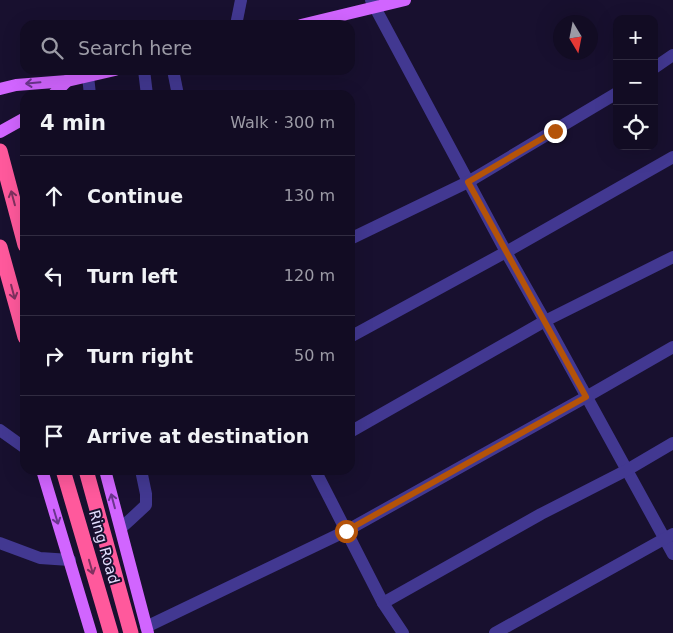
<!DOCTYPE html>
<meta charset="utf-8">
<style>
body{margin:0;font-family:"DejaVu Sans",sans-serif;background:#1f1a30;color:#f1f3f6}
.controls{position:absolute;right:15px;top:15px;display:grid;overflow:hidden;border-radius:10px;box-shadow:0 5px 20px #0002}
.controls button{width:45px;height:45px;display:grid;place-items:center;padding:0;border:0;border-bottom:1px solid #312c41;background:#120c23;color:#f1f3f6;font:25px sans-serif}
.compass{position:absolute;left:553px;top:15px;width:45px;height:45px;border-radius:50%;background:#120c23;box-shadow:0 5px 20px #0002;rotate:170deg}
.stop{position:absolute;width:15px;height:15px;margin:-11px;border:4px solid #b45309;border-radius:50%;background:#fff}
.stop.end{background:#b45309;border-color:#fff;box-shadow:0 1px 5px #0008}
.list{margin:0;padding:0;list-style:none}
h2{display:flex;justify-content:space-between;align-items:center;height:65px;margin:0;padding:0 20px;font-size:21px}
h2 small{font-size:16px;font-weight:400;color:#9c9ba6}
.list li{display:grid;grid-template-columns:32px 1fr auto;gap:15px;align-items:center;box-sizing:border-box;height:80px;padding:0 20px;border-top:1px solid #312c41}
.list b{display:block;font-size:19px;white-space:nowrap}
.list em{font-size:16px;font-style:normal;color:#9c9ba6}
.icon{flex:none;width:28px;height:28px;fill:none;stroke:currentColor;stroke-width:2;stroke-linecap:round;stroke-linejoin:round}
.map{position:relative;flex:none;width:673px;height:633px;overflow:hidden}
.search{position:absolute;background:#120c23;box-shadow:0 5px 20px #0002;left:20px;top:20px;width:335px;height:55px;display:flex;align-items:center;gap:12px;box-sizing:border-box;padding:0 18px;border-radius:15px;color:#9c9ba6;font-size:19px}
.panel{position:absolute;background:#120c23;box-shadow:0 5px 20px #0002;left:20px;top:90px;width:335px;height:385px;border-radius:15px}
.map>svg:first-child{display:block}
</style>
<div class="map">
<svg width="673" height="633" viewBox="0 0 673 633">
<rect width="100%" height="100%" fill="#18102f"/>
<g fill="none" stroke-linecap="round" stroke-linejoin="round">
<g stroke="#423891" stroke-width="12">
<path d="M371,0l135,252 39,69 128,233"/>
<path d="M236,25l5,-25"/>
<path d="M654,68l19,-13"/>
<path d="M144,70l3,25"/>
<path d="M173,70l5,25"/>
<path d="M88,76l2,19"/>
<path d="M350,239l118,-57 149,-89"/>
<path d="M350,337l156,-85 167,-95"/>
<path d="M0,430l25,18"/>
<path d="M350,432l195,-111 128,-64"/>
<path d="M315,470l68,133 158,-89 86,-44 46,-27"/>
<path d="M121,528l10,-9 15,-14v-11l-5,-24"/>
<path d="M0,543l40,15 30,2"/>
<path d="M383,603l20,30"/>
<path d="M146,627l200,-96 240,-134 87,-50"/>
<path d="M495,633l178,-99"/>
</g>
<g stroke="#d165ff" stroke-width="12">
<path d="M301,25l104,-25"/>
<path d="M0,89l16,-4 51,-4 48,-11"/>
<path d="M53,95l14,-14"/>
<path d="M0,132l25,-14"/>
<path d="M42,470l49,163"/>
<path d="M105,470l43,163"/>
</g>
<g stroke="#ff599c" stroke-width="15">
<path d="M0,151l25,94"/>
<path d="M0,247l25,90"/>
<path d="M63,470l48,163"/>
<path d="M86,470l45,163"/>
</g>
</g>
<defs><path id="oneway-shaft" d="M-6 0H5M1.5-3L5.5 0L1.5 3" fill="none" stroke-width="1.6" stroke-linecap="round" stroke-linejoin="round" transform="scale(1.25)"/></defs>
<g stroke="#6b368d">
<use href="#oneway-shaft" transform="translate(33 83) rotate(175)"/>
<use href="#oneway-shaft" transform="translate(113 501) rotate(-105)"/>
<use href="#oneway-shaft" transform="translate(56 517) rotate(73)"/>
</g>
<g stroke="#803160">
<use href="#oneway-shaft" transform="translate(13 198) rotate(-105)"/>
<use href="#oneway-shaft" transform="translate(13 292) rotate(75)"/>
<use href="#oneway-shaft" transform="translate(91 567) rotate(74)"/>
</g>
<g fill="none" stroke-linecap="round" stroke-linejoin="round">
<path stroke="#b45309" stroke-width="6" d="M346,531l240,-134 -118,-215 87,-51"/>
</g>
<g text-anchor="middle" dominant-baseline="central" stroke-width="4" stroke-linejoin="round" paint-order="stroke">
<g font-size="15" fill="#e4deff" stroke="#18102f">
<text transform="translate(104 547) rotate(74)">Ring Road</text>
</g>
</g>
</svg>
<div class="controls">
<button>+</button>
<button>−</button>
<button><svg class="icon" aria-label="locate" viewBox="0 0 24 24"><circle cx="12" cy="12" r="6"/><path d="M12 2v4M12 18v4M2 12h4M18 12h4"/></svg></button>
</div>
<svg class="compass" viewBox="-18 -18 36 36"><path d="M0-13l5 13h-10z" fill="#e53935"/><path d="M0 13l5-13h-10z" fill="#9c9ba6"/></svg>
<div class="stop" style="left:346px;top:531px"></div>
<div class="stop end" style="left:555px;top:131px"></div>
<div class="search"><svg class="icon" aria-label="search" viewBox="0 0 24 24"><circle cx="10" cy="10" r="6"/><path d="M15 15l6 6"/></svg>Search here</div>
<section class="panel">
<h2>4 min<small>Walk · 300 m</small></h2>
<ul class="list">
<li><svg class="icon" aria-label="ahead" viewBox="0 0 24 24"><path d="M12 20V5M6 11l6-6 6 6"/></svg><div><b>Continue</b></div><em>130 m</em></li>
<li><svg class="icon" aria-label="left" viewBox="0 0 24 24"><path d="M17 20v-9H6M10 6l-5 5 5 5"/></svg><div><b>Turn left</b></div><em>120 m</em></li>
<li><svg class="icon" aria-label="right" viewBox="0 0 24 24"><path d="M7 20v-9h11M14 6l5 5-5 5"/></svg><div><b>Turn right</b></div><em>50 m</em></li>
<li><svg class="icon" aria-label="arrive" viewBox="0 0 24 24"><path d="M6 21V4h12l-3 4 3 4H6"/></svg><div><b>Arrive at destination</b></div></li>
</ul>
</section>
</div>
